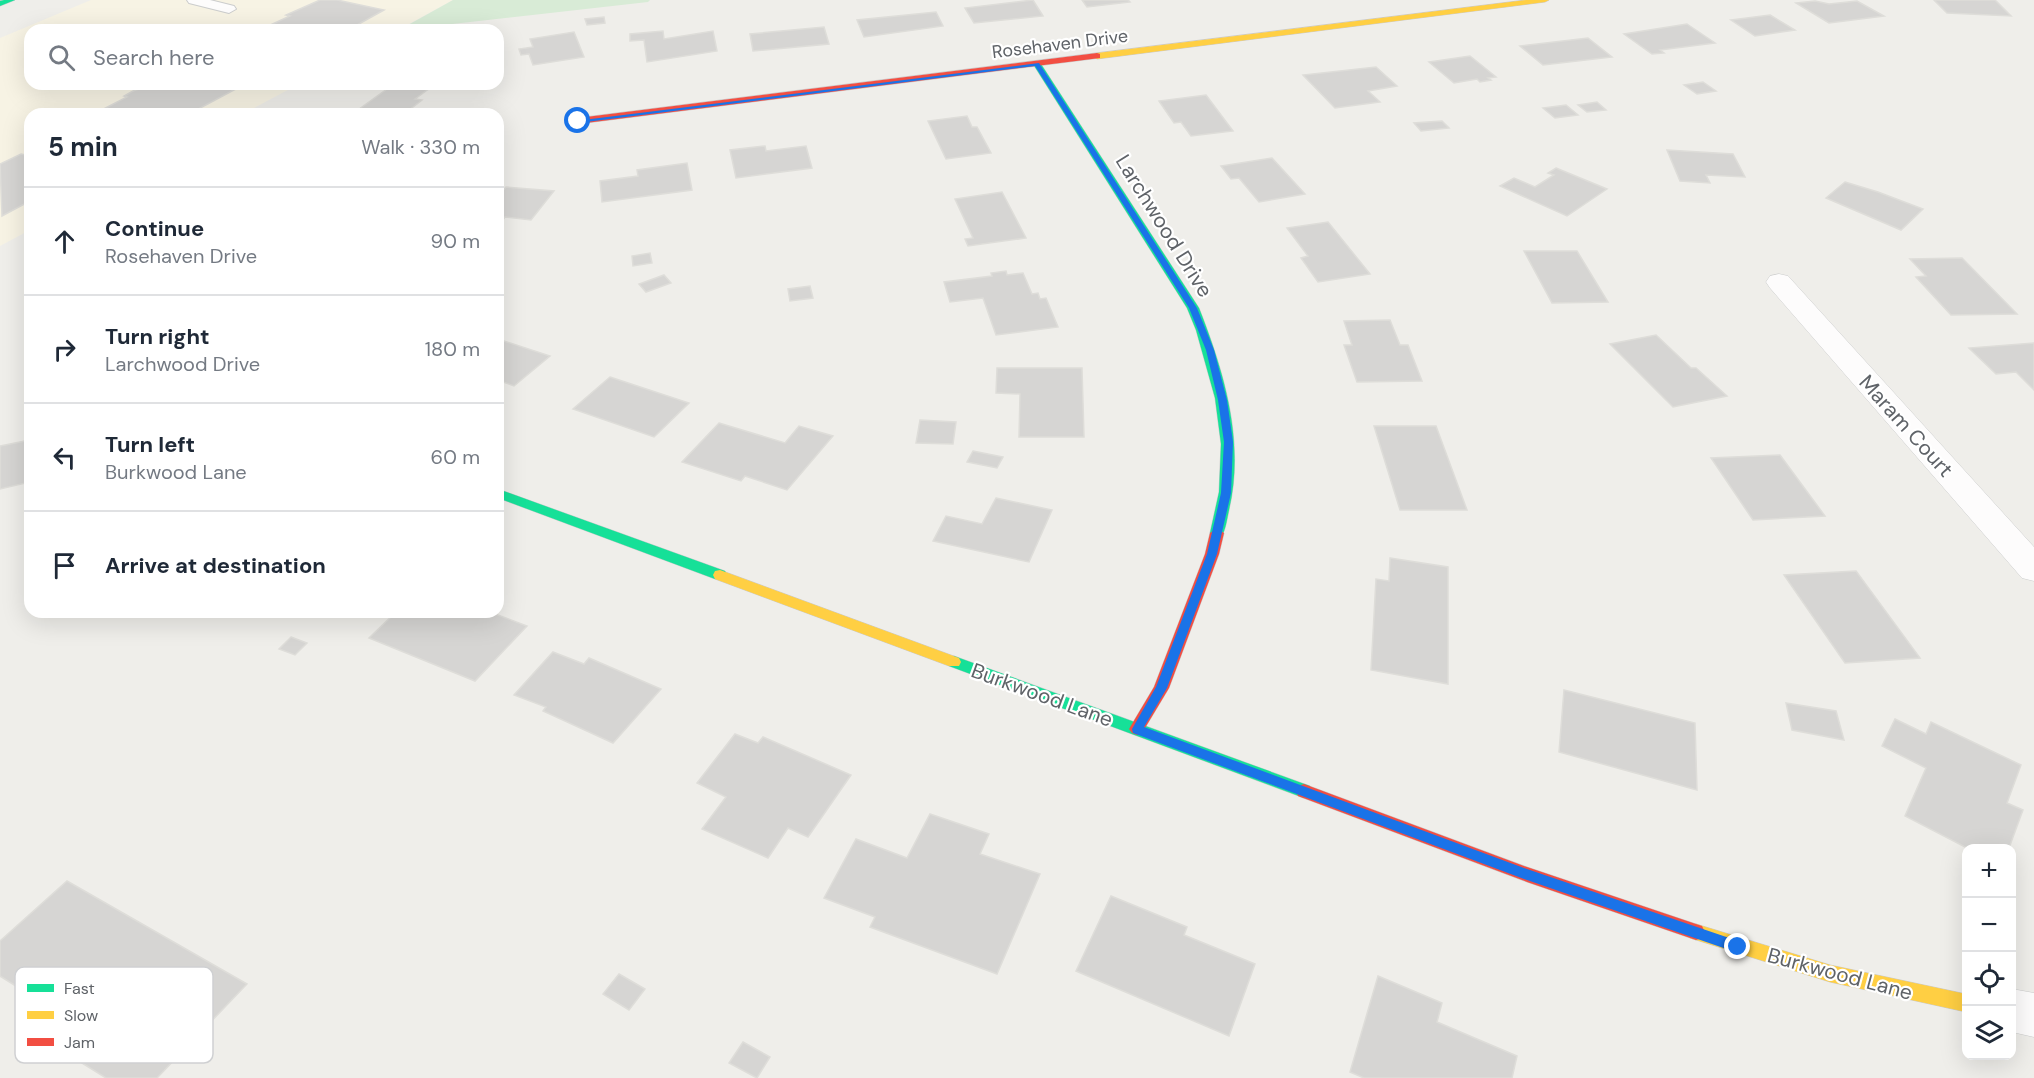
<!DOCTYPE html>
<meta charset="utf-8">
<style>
body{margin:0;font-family:"DM Sans",sans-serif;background:#f2f2f3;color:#1f2937}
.controls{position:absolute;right:18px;bottom:18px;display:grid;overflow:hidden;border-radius:12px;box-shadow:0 6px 24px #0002}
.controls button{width:54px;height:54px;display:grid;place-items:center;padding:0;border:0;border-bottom:2px solid #e0e1e3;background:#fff;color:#1f2937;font:30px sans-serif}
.stop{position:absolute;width:18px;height:18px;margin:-14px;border:4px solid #1a73e8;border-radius:50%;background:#fff}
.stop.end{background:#1a73e8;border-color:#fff;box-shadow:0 2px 6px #0008}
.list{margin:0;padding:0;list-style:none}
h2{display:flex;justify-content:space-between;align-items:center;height:78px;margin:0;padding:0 24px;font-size:26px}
h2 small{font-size:20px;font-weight:400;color:#747a83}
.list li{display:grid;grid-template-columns:39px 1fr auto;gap:18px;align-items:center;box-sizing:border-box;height:108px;padding:0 24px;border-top:2px solid #e0e1e3}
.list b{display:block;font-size:22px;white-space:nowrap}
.list p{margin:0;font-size:20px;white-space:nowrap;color:#747a83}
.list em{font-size:20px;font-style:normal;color:#747a83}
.icon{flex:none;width:33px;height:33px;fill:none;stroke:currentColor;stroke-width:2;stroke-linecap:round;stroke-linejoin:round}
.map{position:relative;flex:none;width:2034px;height:1078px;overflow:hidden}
.search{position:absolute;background:#fff;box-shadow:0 6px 24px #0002;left:24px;top:24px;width:480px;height:66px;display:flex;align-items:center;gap:15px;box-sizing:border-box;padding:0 21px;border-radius:18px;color:#747a83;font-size:22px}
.panel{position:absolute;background:#fff;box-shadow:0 6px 24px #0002;left:24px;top:108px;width:480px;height:510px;border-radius:18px}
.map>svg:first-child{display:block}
</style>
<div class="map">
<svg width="2034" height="1078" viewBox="0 0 2034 1078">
<rect width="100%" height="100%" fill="#efeeea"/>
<path fill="#f7f3e4" d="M91,0h362l-55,30h-368v54h269l-56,30h-213v116l-30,16v-208z"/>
<path fill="#d8ebd6" d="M453,0h197l-2,2 -249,28z"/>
<g fill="#d6d5d3" stroke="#deddd9" stroke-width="1.5">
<path d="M320,0h17l47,10 -36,20h-64l-16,-4 22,-10 -4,-1z"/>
<path d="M1033,0l10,16 -69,7 -9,-15z"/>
<path d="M1082,0h46l2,2 -43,5z"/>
<path d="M1934,0h61l16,16 -64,-3z"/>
<path d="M1815,1l14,3 28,-3 27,15 -55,7 -33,-20z"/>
<path d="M936,12l7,14 -79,11 -7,-17z"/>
<path d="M1770,15l25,15 -40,6 -24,-16z"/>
<path d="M604,17l1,6 -18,2 -2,-6z"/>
<path d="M1687,24l28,19 -55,7 4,3 -12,1 -28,-20z"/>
<path d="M824,27l5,17 -76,7 -3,-17z"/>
<path d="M663,31l1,8 49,-8 4,20 -70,11 -3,-22 -14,1v-7z"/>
<path d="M574,32l10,25 -51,8 -4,-11 -8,1 -2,-6 14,-2 -3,-8z"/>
<path d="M1588,38l24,19 -69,8 -23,-19z"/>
<path d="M1470,56l26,21 -8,1 3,2 -11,2 -3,-3 -23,4 -25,-21z"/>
<path d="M1376,67l21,19 -29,5 12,11 -45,6 -32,-33z"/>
<path d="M1703,82l13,9 -19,3 -13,-9z"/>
<path d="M152,84h59l23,6 -45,24h-95l33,-17 -3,-1 9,-5z"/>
<path d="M394,84h33l-3,3 6,1 -15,11 7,1 -18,14 -49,-2z"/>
<path d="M1206,95l27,36 -42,5 -10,-14 -7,1 -15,-22z"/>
<path d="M1597,102l9,8 -19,2 -9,-7z"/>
<path d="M1566,105l12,10 -23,3 -12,-10z"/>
<path d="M967,116l5,11h5l14,26 -45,6 -18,-38z"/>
<path d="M1442,121l7,7 -28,3 -7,-8z"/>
<path d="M765,146l1,5 40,-5 6,22 -76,10 -6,-28z"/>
<path d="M1667,150l66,4 12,23 -39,-2 4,8 -30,-2z"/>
<path d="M21,154l9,2v45l-28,15 -2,-52z"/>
<path d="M1272,158l33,36 -46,8 -20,-24 -8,1 -10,-13z"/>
<path d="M687,163l5,27 -90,12 -2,-21 38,-5 -1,-6z"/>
<path d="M1556,168l51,21 -40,27 -67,-30 14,-8 21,9 19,-12 -6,-2z"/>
<path d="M1845,182l33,10 45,17 -22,21 -75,-32z"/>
<path d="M506,187l48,4 -23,29 -26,-3 -7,9v-30z"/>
<path d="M1002,192l24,46 -58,8 -3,-7 8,-1 -18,-39z"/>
<path d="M1328,222l42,52 -52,8 -17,-24 7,-2 -21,-28z"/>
<path d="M1524,251h53l31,51 -56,1z"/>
<path d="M650,253l2,10 -19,3 -1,-10z"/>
<path d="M1962,258l55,56 -66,1 -35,-38 10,-1 -16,-17z"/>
<path d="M1006,271l1,4 16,-2 9,21 6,-1 2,6 6,-1 12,29 -62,8 -13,-37 -33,4 -6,-20 48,-6 -1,-3z"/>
<path d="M664,275l7,8 -25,9 -7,-8z"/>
<path d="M810,286l3,12 -23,3 -2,-12z"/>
<path d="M1390,320l10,25h8l14,36 -65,1 -13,-37h8l-8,-24z"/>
<path d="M1656,335l35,33h5l31,28 -54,11 -63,-63z"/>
<path d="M498,339l52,17 -36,30 -16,-6z"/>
<path d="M2034,343v47l-18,-18 -20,2 -27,-26z"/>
<path d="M997,368h85l2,69h-65l1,-43 -24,-1z"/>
<path d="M610,377l79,26 -35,34 -81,-28z"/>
<path d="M920,420l36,2 -3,22 -37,-1z"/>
<path d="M719,423l66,20 14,-17 34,10 -46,54 -42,-14 -4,5 -59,-19z"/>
<path d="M1374,426h62l31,84h-67z"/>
<path d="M30,440v42l-30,7v-43z"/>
<path d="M973,451l30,6 -6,11 -30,-6z"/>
<path d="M1780,455l45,61 -72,4 -42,-62z"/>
<path d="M996,498l56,12 -23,52 -96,-21 13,-25 36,8z"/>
<path d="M1390,558l58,9v117l-77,-14 5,-91 13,2z"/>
<path d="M1856,571l64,87 -75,5 -61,-88z"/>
<path d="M396,612h94l37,14 -52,55 -106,-43z"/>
<path d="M291,637l16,6 -12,12 -16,-6z"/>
<path d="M553,652l31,12 5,-6 72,31 -48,54 -70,-32 3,-4 -32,-12z"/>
<path d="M1564,690l131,33 2,67 -138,-38z"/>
<path d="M1786,703l50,8 8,29 -52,-10z"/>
<path d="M1895,719l31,15 5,-12 90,43 -14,38 16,7 -14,38h-42l-62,-32 21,-48 -44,-22z"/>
<path d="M735,734l23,9 5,-6 88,38 -43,62 -20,-9 -20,30 -66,-29 24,-32 -29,-14z"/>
<path d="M930,814l59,20 -9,20 60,20 -43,100 -127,-47 5,-10 -51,-19 32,-59 51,19z"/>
<path d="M67,881l180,103 -90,94h-51l-24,-15 21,-22 -103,-65v-35z"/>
<path d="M1111,896l76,31 -3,8 71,29 -26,72 -153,-65z"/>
<path d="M619,974l26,15 -16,21 -26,-16z"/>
<path d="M1378,976l64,27 -5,19 80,34 -5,22h-148l-14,-6z"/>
<path d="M743,1042l27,15 -13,21 -28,-15z"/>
</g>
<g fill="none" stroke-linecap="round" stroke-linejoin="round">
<defs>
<path id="lane" d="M187,0h23l24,6 2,3 -7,4 -40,-10z"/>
<g id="street">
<path d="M1779,274l9,2 246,271v34l-12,-3 -252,-290 -4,-6 4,-6z"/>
<path d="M2012,989l22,4v44l-22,-5z"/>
</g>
<g id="fast">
<path d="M4,0h11l-15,6v-5z"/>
<path d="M1037,61l4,3 158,244c25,64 46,133 30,202 -2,9 -3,18 -7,26l-5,2 -7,-5 9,-41 2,-48 -6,-46 -19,-68 -9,-22 -154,-244z"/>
<path d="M498,489l227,82 2,4 -2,4h-10l-217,-81z"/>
<path d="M954,656l356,130 2,5 -2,5 -6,2 -355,-132 -2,-4 2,-4z"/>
</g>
<g id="slow">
<path d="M1526,0h23l-4,2 -448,57 -4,-3 4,-3z"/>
<path d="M720,570l239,88 2,4 -2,4h-10l-234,-87 -2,-4 2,-4z"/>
<path d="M1696,924l134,41 136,29v18l-136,-30 -140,-44 -3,-6 3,-6z"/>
</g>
<g id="jam">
<path d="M1097,53l3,1v4l-522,66 -5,-3 5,-3z"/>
<path d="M1217,528l7,5 -5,21 -50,134 -27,45 -5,2 -5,-2 -3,-4 25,-42 51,-133 5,-21z"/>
<path d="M1304,784l223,83 169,57 6,2 3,6 -3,6 -6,2 -169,-58 -229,-86 -2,-5 2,-5z"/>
</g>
</defs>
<use href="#lane" stroke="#cbcccc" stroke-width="2"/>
<use href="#street" stroke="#cbcccc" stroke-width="1"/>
<use href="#fast" stroke="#cacacb" stroke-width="1"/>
<use href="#slow" stroke="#cacacb" stroke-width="1"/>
<use href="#jam" stroke="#cacacb" stroke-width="1"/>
<use href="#lane" fill="#fdfcfc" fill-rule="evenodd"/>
<use href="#street" fill="#fdfcfc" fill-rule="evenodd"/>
<use href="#fast" fill="#16e098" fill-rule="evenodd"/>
<use href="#slow" fill="#ffcf43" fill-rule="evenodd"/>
<use href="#jam" fill="#f24e42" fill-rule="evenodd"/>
</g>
<path fill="#1a73e8" d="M1039,63l158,245 17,42 13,50 6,42 -2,51 -14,61 -50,134 -23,39 383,142 211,72 5,2 2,4 -2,5 -5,1 -211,-73 -394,-147 -1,-4 24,-42 51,-133 14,-61 3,-51 -6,-42 -12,-50 -17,-42 -154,-242 -457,57 -3,-2z"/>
<g text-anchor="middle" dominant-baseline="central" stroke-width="4.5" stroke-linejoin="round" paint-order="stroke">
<g font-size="18" fill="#5f6368" stroke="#fff">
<text transform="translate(1060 44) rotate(-7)">Rosehaven Drive</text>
</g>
<g font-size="21" fill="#5f6368" stroke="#fff">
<text transform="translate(1164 226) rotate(58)">Larchwood Drive</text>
<text transform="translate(1906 426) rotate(48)">Maram Court</text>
<text transform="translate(1042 695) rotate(20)">Burkwood Lane</text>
<text transform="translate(1840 974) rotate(15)">Burkwood Lane</text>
</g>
</g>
<rect x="15" y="967" width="198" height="96" rx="9" fill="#fff" stroke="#cfd0d2" stroke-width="1.5"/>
<rect x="27" y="984" width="27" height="8" fill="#16e098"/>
<rect x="27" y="1011" width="27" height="8" fill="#ffcf43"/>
<rect x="27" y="1038" width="27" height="8" fill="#f24e42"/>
<g font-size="16" fill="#5f6368">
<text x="64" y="994">Fast</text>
<text x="64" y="1021">Slow</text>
<text x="64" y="1048">Jam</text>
</g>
</svg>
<div class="controls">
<button>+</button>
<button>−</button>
<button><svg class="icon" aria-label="locate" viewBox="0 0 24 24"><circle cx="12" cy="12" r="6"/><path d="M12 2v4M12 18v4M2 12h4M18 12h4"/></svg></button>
<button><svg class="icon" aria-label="layers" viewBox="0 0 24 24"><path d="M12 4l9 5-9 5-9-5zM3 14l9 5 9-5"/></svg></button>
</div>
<div class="stop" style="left:578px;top:121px"></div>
<div class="stop end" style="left:1738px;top:947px"></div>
<div class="search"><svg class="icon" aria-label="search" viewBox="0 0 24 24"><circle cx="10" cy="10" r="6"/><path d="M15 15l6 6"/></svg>Search here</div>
<section class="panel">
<h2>5 min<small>Walk · 330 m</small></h2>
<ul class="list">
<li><svg class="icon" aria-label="ahead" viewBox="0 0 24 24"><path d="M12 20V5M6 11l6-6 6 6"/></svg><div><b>Continue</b><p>Rosehaven Drive</p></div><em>90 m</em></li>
<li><svg class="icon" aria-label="right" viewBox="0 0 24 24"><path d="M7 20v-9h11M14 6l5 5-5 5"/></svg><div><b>Turn right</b><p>Larchwood Drive</p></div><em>180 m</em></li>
<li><svg class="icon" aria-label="left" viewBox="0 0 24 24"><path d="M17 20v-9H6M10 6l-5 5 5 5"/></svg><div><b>Turn left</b><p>Burkwood Lane</p></div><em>60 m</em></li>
<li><svg class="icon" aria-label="arrive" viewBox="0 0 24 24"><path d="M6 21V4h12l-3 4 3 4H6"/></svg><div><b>Arrive at destination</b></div></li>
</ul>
</section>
</div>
